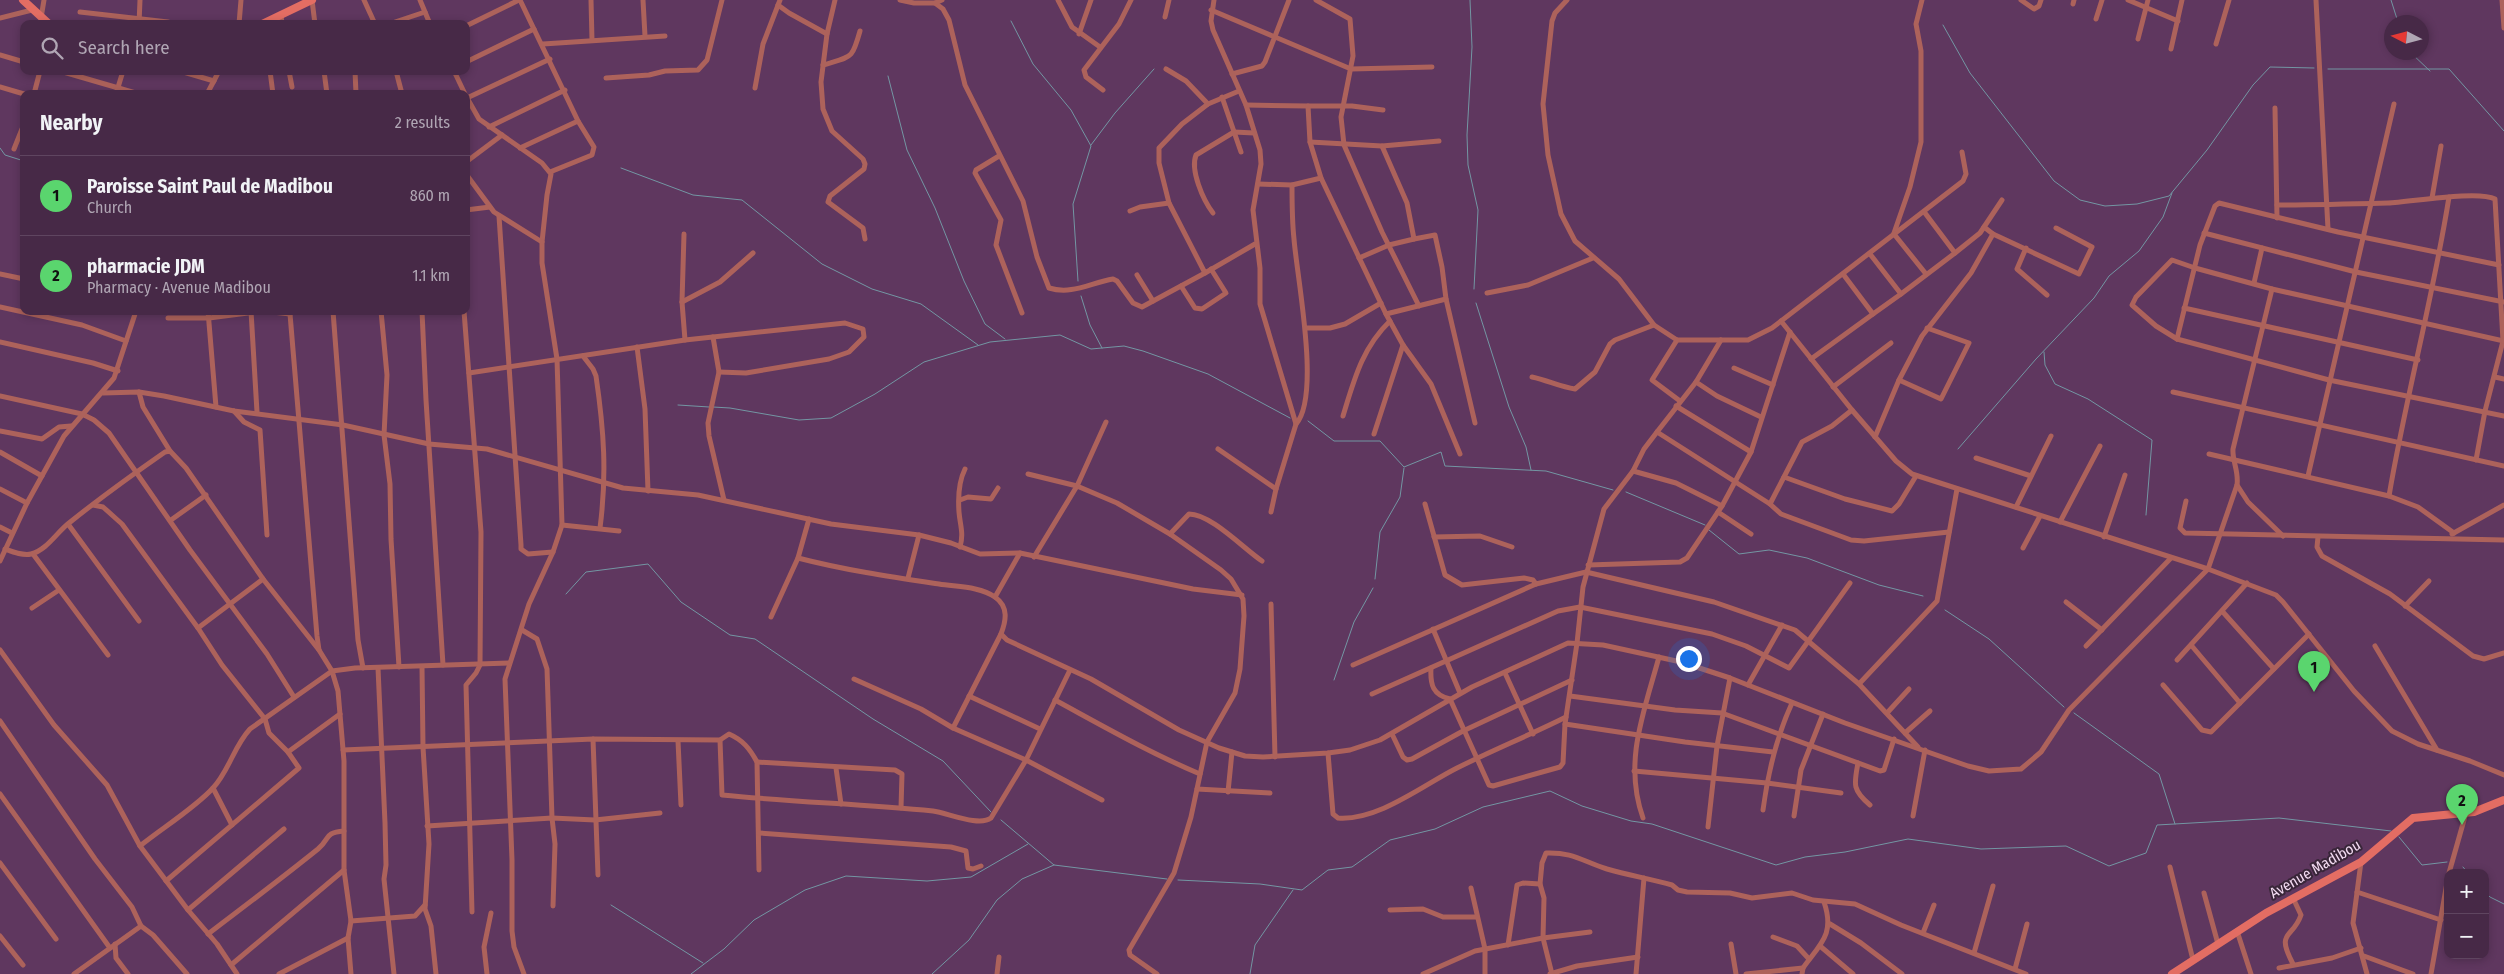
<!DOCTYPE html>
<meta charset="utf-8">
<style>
body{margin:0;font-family:"Fira Sans Condensed",sans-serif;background:#4e314e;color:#f1f3f6}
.controls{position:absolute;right:15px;bottom:15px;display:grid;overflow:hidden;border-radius:10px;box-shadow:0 2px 8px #0003}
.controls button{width:45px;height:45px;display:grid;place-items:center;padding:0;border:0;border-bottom:1px solid #5f4560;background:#472947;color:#f1f3f6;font:25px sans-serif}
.compass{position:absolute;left:2384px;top:15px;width:45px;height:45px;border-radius:50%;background:#472947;box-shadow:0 2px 8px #0003;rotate:276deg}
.you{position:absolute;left:1688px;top:658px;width:18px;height:18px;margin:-12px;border:4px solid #fff;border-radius:50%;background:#1a73e8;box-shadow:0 0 0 8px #1a73e833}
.badge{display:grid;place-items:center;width:32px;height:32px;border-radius:50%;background:#5ad56e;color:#111;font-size:16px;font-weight:700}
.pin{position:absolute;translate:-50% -41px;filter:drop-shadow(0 1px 2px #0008)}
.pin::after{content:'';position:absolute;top:26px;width:18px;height:15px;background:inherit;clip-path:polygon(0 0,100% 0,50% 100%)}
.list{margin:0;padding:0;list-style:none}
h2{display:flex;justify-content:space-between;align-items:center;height:65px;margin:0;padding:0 20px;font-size:21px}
h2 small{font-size:16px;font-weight:400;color:#b0a6b4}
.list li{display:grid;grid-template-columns:32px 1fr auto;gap:15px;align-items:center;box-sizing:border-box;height:80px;padding:0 20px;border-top:1px solid #5f4560}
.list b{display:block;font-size:19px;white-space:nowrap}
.list p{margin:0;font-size:16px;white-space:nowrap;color:#b0a6b4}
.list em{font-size:16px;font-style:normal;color:#b0a6b4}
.icon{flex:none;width:28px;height:28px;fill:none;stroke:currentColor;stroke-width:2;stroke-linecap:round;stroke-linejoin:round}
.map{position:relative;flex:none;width:2504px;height:974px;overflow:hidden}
.search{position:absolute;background:#472947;box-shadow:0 2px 8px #0003;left:20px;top:20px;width:450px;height:55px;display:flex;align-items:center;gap:12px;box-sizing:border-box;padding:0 18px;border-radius:10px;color:#b0a6b4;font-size:19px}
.panel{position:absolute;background:#472947;box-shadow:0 2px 8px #0003;left:20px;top:90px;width:450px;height:225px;border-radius:10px}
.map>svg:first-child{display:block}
</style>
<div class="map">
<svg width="2504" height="974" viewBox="0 0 2504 974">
<rect width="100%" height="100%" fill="#5f375f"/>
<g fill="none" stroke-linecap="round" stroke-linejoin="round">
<g stroke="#7396a3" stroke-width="1">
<path d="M1470,0l2,47 -5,88 1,30 10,45 -4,79"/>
<path d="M2391,0l7,22"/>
<path d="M1011,21l22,43 38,46 20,36 -18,58 5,77"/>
<path d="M1943,25l27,48 84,108 26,19 25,6 32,-2 32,-8 38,-46 46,-65 17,-18 44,1"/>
<path d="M2410,52l20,19"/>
<path d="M2328,69h121l55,62"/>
<path d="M888,76l19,74 28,58 29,73 21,43 20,15"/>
<path d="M1091,145l24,-32 39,-44"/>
<path d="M0,148l5,7 19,6"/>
<path d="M621,168l72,27 49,5 80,64 50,25 49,15 57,41"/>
<path d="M1081,296l9,29 12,23"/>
<path d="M1476,303l33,104 17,40 5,23"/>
<path d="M2044,352l1,13 10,19 33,15 64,41 -6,75"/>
<path d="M678,405l31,2"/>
<path d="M713,407l17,1 69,12 32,-2 44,-24 49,-32 66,-20 70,-7 31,14 33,-3 19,5 65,23 82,44"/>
<path d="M1308,421l26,20h46l24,26 37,-15 4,14 101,5 67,19"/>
<path d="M1958,449l78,-90 58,-61 15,-22 30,-25 24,-34 9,-24"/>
<path d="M1626,492l79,33"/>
<path d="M1709,530l30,24 30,-4 38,8 72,27 44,11"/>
<path d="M1375,579l5,-47 20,-35 4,-29"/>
<path d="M566,594l20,-22 62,-8 33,38 49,33 25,4 118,80 70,42 48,51"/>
<path d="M1945,610l44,29 75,68"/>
<path d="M1334,680l20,-58 19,-34"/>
<path d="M2074,713l85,61 16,50"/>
<path d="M1001,820l53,45 113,14"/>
<path d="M2399,837l23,28 25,-3"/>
<path d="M2463,867l5,6"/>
<path d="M1178,880l82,4 42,6 26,-20 24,-3 38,-27 45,-11 48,-22 67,-16 32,15 49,15 21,3 124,41 29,-8 40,-5 63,-13 73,10 85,-3 43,20 37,-13 11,-28 122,-7 112,13"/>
<path d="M2485,892l5,5 14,7"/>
<path d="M611,905l92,58"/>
<path d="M691,974l33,-25 30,-29 51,-30 41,-14 81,5 44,-4 57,-33"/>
<path d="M932,974l37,-34 28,-40 25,-21 32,-14"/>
<path d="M1250,974l5,-29 38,-55"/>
</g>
<g stroke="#ad625b" stroke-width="5">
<path d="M312,0l3,24"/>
<path d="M364,0l11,24"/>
<path d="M420,0l10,24"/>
<path d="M520,0l58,121 16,26 -2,8 -42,17"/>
<path d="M591,0l1,40"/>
<path d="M643,0l2,36"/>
<path d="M835,0l-8,34 -6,48 2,27 9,22 31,28 2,5 -1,5 -34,27 -2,6 35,26 2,11"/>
<path d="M900,0l14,3h21l8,6 6,11 16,65 58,116 14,56 12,31c23,7 41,-5 64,-9l4,2 16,22 9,4 63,-34"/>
<path d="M1058,0l14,27 28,20"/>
<path d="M1214,0l-3,21 2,9 33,75 14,45 1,14 -8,46 7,58v36l36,120 -20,65 -5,23"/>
<path d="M1316,0l34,19 3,37 -12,61 3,28 38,87 37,74"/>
<path d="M1567,0l-12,13 -3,8 -9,83 5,51 13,59 14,27 44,38 35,46 23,15h71l24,-12 191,-147 3,-7 -4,-22"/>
<path d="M2021,0l13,9 5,-3 2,-6"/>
<path d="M2128,0l50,21"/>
<path d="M2316,0l12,229"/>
<path d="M2502,0l2,28"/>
<path d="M935,3l7,-3"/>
<path d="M2073,4l1,-4"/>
<path d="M778,5l11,8 38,21"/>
<path d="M1211,10l140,59 81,-2"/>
<path d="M80,12l88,10"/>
<path d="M281,14l1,10"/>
<path d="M1165,17l4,-17"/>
<path d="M0,18l32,-8"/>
<path d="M41,18l3,-18"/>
<path d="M2096,19l6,-19"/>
<path d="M395,22l30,-10"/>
<path d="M139,24l1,-24"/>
<path d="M239,24l2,-24"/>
<path d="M466,26l53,-26"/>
<path d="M1079,34l12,-34"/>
<path d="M2138,39l10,-39"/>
<path d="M543,44l122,-8"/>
<path d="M2216,44l13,-44"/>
<path d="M2171,49l11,-49"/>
<path d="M0,55l24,7"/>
<path d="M466,62l68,-33"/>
<path d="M823,65c29,-9 29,-5 37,-34"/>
<path d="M1166,69l20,12 22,23"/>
<path d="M60,71l79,23"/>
<path d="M180,71l34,10"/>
<path d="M270,71l3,23"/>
<path d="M289,71l3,16"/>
<path d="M324,71l3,23"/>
<path d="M355,71l1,23"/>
<path d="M396,71l6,23"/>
<path d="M454,71l11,23"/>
<path d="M1232,74l30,-8 3,-4 24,-62"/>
<path d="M606,78l43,-3 16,-4 33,-1 9,-10 15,-60"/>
<path d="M0,87l24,7"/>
<path d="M755,88l8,-44 17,-44"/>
<path d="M1103,90l-17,-13 -2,-7 35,-46 12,-24"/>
<path d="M1239,91l-31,13 -26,20 -23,24v15l10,40 36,70 50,-29"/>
<path d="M34,94l6,-23"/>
<path d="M116,94l7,-23"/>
<path d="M207,94l12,-23"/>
<path d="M466,96l13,23 63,44 9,11 -4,21 -5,47v21l15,96 5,166 -9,27 -24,52 -24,75 7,181v71l2,16 10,27"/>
<path d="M1222,97l19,55"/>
<path d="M467,98l83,-39"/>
<path d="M1246,105l62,1 2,36 11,36 65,136 17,31 28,39 29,70"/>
<path d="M1308,106h44l31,4"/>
<path d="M2275,108l2,110"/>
<path d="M489,127l76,-37"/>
<path d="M1310,142l72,4 57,-5"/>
<path d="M520,148l58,-27"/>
<path d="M14,149l10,-25"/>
<path d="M999,156l-23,14 -1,3 26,47 -5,25 26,68"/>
<path d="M466,162l36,-27"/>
<path d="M466,174l28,38 48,30"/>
<path d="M1258,184l34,1 29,-7"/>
<path d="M1292,185c0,18 0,36 2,54 3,39 27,157 2,185"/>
<path d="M2432,198l9,-52"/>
<path d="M2277,205c37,0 74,-1 111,-2 23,-1 90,-13 107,-4l8,142 -18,70 -9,49"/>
<path d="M466,210l24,-3"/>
<path d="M1130,211l10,-4 29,-4"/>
<path d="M1213,213c-10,-13 -23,-43 -17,-58l38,-23 20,1"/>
<path d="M499,216l22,329v4l7,5 25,-2"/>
<path d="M1984,227l9,7 86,40 13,-27 -36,-19"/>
<path d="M1894,233l16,-46 11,-45v-91l-5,-27 6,-24"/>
<path d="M2204,233l152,39 148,30"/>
<path d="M684,234l-2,68 3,38"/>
<path d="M1894,234l32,40"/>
<path d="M1414,239l21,-4 7,32 4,32 29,124"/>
<path d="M2026,248l-9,21 30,26"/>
<path d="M1955,253l25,-20 22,-33"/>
<path d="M1870,254l31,40 54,-41 -30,-40"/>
<path d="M1359,258l30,-13 25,-6 -7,-36 -25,-57"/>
<path d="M2499,265l-161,-33 -119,-29 -4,3 -15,39 -23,94 152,41 175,36"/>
<path d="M0,274l24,5"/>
<path d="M1137,275l16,26"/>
<path d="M2254,283l8,-35"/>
<path d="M1181,286l14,22 7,1 24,-16 -15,-24"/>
<path d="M1487,293l41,-8 65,-27"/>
<path d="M682,302l38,-20 33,-29"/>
<path d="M0,307l82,18 44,16"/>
<path d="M2184,308l234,52"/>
<path d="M208,311l8,96"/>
<path d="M251,311l6,101"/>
<path d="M264,311l26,3 4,-3"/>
<path d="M333,311l25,329 5,28"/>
<path d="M381,311l6,64 -3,60 6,49 1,55 8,128"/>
<path d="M422,311l4,89 17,265"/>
<path d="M464,311l17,221 -1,133 -4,8 -10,12 6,227"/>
<path d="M290,314l27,322 2,14 13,21 6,20 6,70v109l7,51 -3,17 3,36"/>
<path d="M1386,314l60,-15"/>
<path d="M1873,314l28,-20"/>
<path d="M168,318h41l54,-7"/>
<path d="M1781,321l71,89 44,51 16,13 296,95 68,26 7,7 71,89 38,40 26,13 52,17 34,14"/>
<path d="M1306,328h24l15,-4 36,-21"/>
<path d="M713,337l6,35 -11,51 1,13 15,64"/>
<path d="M2177,339l-21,-13 -24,-21 4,-8 36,-37 23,8 77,21 232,52"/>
<path d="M1677,340l-25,40 28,21"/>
<path d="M0,342l93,21 25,8"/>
<path d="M637,347l8,62 3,82"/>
<path d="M583,356l10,13 3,7c8,55 11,98 4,152"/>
<path d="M1811,359l62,-45 -30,-40"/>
<path d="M1734,368l39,17"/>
<path d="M469,373l216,-33 160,-17 18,6 1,8 -15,15 -20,7 -83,14 -27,-1"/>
<path d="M1532,377c15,3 28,10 43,12l20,-17 15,-28 5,-4 39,-15"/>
<path d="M2495,377l9,2"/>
<path d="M1899,380l42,19 28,-56 -42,-15"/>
<path d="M1696,382l21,14 44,21"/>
<path d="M1833,387l58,-44"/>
<path d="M139,392l4,15 27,44"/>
<path d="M2173,392l331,74"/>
<path d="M103,393l36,-1 25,4 70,15 109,14 86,19 58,5 136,39 75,7 133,29 88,11 32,8 29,11 40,-1 173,36 49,6"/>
<path d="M0,396l82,18 12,6 15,13 81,117 77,104 27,43"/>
<path d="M1676,406l75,46"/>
<path d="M234,411l10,11 16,8 7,105"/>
<path d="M1343,416c11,-36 19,-68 47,-95"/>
<path d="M0,431l42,8 17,-12 12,-1"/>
<path d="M1657,432l113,72 11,10 70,26 13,1 85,-9"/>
<path d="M1374,434l29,-89"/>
<path d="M1875,437l24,-57 23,-44 49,-63 22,-39"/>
<path d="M1218,449l58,40"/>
<path d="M0,452l42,24"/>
<path d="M2209,454l180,42 29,11 36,26"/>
<path d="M1976,458l55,18"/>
<path d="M1633,471l43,12 46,23"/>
<path d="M1028,474l49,12 40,17 53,31 51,36 10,9 12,20 1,17 -4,53 -5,24 -28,49 -16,75 -17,56 -45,77 1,5 27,19"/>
<path d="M2308,476l86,-372"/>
<path d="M1784,477l61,22 47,12 7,-7 17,-28"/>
<path d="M2237,485l11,17 35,34"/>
<path d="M0,489l27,14"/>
<path d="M2389,496c17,-100 44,-198 60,-299"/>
<path d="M960,500l8,-3 23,2 7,-11"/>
<path d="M2186,501l-6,27 5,5 319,7"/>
<path d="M1425,504l20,71 17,10 62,-7 9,2 3,4"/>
<path d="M1770,504l32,-62 30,-16 20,-16"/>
<path d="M93,505l10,2 19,17 76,104 24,37 43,54 4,14 19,19 11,16 -133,113"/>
<path d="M2016,507l35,-71"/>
<path d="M1718,512l33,22"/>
<path d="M171,520l35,-25"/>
<path d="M2060,522l40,-76"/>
<path d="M68,524l71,97"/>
<path d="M562,525l57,6"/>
<path d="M0,527l12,6"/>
<path d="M1170,534l19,-20c22,0 55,35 73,47"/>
<path d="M2452,534l52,-29"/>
<path d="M1434,537l46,-1 32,11"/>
<path d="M2104,537l21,-62"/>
<path d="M2318,537l-1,10 5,9 68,38 83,62 11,3 20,-6"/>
<path d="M960,547c4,-14 0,-22 -1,-35 -1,-14 0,-31 6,-43"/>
<path d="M2023,548l17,-32"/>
<path d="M5,549c8,3 18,7 26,5 16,-4 26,-22 38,-31 31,-25 63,-48 96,-71l5,-1 16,17 77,111 56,71"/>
<path d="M33,554l75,101"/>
<path d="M1034,557l43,-71 29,-64"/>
<path d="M798,558c46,12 94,19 141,26 17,3 40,2 56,13 14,10 11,24 6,37l6,6 84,39 88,51 40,18 26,8 18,1 65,-4 22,-3 30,-10 92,-53 96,-44 35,2 78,17 49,16 115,45 123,43 21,5 32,-2 20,-17 28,-42 139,-141 29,-84c2,-14 -5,-24 -4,-36l39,-160"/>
<path d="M0,561l27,-58 37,-67 50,-58 22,-67"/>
<path d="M1588,565l92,-3 7,-4 35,-52 29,-54 39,-120"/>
<path d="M908,578l11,-43"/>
<path d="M995,597l25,-44"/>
<path d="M2066,602l36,28"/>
<path d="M1271,604l4,153"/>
<path d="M2405,606l24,-25"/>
<path d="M32,608l27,-18"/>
<path d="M2222,611l52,58"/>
<path d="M771,617l27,-59 11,-39"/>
<path d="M198,628l65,-49"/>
<path d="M1433,629l27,64"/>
<path d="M522,630l15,9 10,30 5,149 3,26 -2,62"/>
<path d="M2191,645l49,58"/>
<path d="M2086,646l85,-88"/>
<path d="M2375,646l62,104"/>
<path d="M0,650l54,75 53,60 33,61 48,64 29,34 20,30"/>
<path d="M2177,660l70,-77"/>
<path d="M1353,665l183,-81 50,-12 128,30 81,28 64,54 59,63"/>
<path d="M422,667l1,80 6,97 -4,65 6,17 5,48"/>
<path d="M378,668l7,155 1,42 -2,14 10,95"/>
<path d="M1431,668c-1,17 2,27 19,31l39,86 4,1 67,-19 3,-4 2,-39 12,-81 6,-56 21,-78 29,-38 11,-22 13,-17 39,-50 25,-42"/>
<path d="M1505,673l28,61"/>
<path d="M854,679l67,30 32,19 73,32 76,40"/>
<path d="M1859,684l78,-83 20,-112"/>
<path d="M1748,685l34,-60"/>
<path d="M2163,685l39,45 9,2 98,-98"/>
<path d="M1372,694l186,-83 22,-4 132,27 34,12 43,22 61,-85"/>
<path d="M969,696l71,33"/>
<path d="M1570,696l105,14 47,3 158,58 4,-1 10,-31"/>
<path d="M1055,700c48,26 95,53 145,74"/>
<path d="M1887,713l22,-24"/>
<path d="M0,721l95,138 37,48 9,19 12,9 34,39"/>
<path d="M1565,724l120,18 88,10"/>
<path d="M953,728l48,-94"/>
<path d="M1905,733l25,-22"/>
<path d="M1392,734l11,23 4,3 5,-1 51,-28 109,-51"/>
<path d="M593,739l5,136"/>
<path d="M720,740l2,55c70,7 140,9 211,16 15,2 46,16 58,7l35,-58 44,-90"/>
<path d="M678,741l3,64"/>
<path d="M343,750l250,-11 127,1 9,-6c14,6 21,15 28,28l2,108"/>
<path d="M288,752l52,-38"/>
<path d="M1328,753l5,61 5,4c40,3 85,-33 119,-50 36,-18 73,-33 109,-51"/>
<path d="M757,762l138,8 7,4 -1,34"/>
<path d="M1858,763c-4,21 -6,27 12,42"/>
<path d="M836,768l5,36"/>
<path d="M1634,771l133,12 74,10"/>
<path d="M213,788l19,37"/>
<path d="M1197,789l73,4"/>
<path d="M1228,792l4,-40"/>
<path d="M0,794l110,154"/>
<path d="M1763,810c5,-38 13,-72 29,-107"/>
<path d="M1794,816l7,-46 22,-56"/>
<path d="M1913,816l12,-66"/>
<path d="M1643,818c-20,-56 1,-106 16,-161"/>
<path d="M427,826l125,-8 43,2 65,-7"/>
<path d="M1708,827l9,-81 13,-68"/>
<path d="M759,833l192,14 15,4 2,17 5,1 8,-3"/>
<path d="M140,846c21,-17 56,-39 73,-58 16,-17 21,-42 37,-59l82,-58 23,-3 154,-5"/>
<path d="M2361,862l-8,61 14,51"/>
<path d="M0,863l56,76"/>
<path d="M2170,867l23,93"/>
<path d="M2449,873l17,-60"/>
<path d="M1471,888l14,61v25"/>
<path d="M2357,892l84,28"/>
<path d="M2204,893l14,51"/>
<path d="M2293,898l8,17c-8,24 -26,15 -8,49"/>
<path d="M188,910l96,-81"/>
<path d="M1390,910l33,-1 20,8h34"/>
<path d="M351,921l64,-5 10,-11"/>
<path d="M1830,924l31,19 41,31"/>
<path d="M2237,931l14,43"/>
<path d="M1923,933l11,-28"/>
<path d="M208,934c37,-28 74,-56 110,-85 13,-11 5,-16 26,-18"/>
<path d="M0,936l23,29"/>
<path d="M1773,937l24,9 12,13"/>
<path d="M115,944l1,14 12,16"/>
<path d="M1731,944l5,30"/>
<path d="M1508,945l9,-60 6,-2 17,1"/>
<path d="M1820,946l33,28"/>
<path d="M1974,953l19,-67"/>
<path d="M2364,956l49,18"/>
<path d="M231,965l113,-95"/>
<path d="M2279,968l53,-10 29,-10"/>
<path d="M2015,969l12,-45"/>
<path d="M74,974l67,-48"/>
<path d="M279,974l69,-36"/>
<path d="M487,974l-3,-27 7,-34"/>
<path d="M997,974l2,-17"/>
<path d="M1423,974l52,-23 68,-13 47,-6"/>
<path d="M1550,974l27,-8 61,-9"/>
<path d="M1552,974l-9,-36 1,-40 -4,-14 2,-21 4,-10c27,-1 36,8 61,16 21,6 43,10 65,16l6,5 9,2 43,1 22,5 40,-5 21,7 42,4 46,21 125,49"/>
<path d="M1636,974l8,-96"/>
<path d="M1746,974l57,-6"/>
<path d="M1802,974l1,-6c18,-25 32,-34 21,-66"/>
<path d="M2431,974l17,-97"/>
</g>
<g stroke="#e36d63" stroke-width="8">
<path d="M23,0l26,24"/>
<path d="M262,24l50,-24"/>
<path d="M2172,974l94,-61 95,-51 52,-44 61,-6 30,-12"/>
</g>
</g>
<g text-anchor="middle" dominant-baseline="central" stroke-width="4" stroke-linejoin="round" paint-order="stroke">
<g font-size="15" fill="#f2daf1" stroke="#392639">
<text transform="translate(2315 869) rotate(-30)">Avenue Madibou</text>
</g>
</g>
</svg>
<div class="controls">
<button>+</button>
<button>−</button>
</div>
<svg class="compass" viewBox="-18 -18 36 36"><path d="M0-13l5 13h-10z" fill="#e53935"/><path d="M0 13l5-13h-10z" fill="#b0a6b4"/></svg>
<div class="you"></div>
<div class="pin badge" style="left:2314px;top:692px">1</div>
<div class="pin badge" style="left:2462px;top:825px">2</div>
<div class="search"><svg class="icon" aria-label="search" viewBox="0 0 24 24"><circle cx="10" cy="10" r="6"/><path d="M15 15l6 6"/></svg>Search here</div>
<section class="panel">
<h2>Nearby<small>2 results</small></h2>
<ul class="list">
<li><span class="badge">1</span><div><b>Paroisse Saint Paul de Madibou</b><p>Church</p></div><em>860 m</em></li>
<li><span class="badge">2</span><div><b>pharmacie JDM</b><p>Pharmacy · Avenue Madibou</p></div><em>1.1 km</em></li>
</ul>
</section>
</div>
